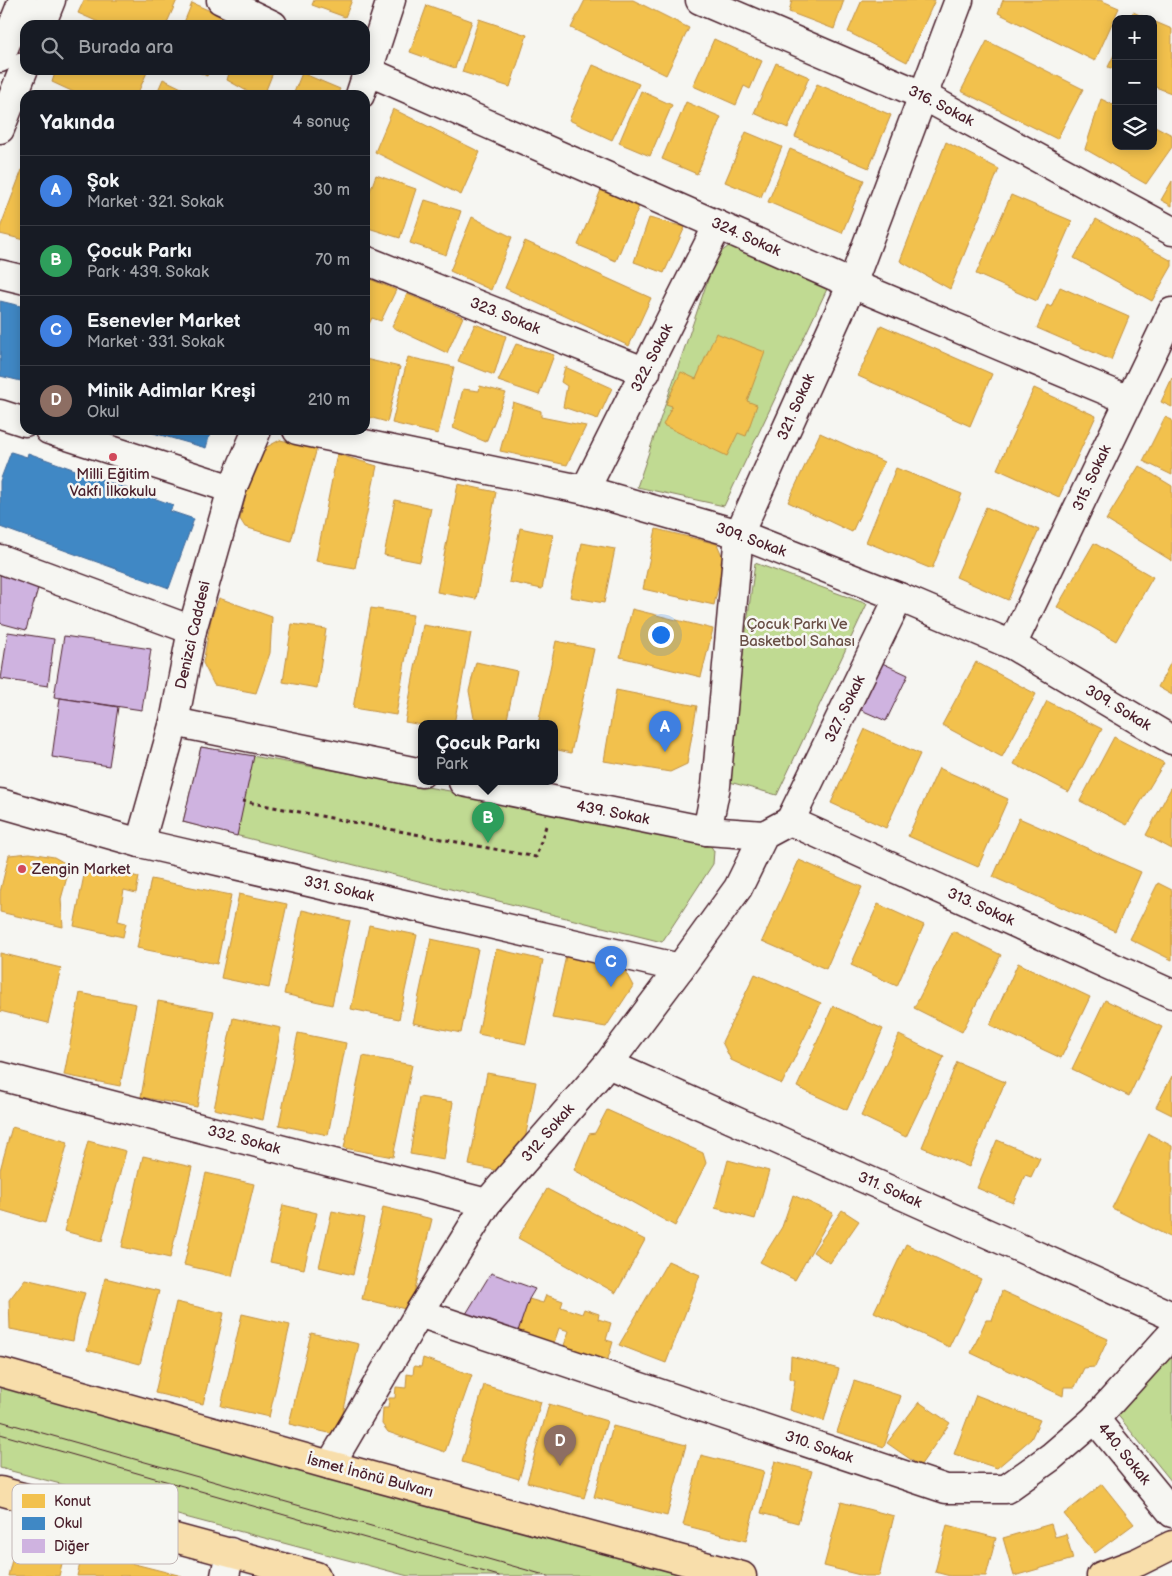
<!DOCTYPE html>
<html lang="tr">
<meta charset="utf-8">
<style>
body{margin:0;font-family:"Balsamiq Sans",sans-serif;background:#242831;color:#f1f3f6}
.controls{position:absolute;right:15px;top:15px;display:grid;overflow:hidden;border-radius:10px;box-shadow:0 2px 12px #0003}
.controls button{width:45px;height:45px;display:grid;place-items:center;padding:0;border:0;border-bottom:1px solid #363941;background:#171b24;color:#f1f3f6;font:25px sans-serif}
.you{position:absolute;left:660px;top:634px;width:18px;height:18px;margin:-12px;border:4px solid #fff;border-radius:50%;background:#1a73e8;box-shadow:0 0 0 8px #1a73e833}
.badge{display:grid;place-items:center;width:32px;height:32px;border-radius:50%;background:#7c3aed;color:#fff;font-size:16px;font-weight:700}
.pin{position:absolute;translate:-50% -41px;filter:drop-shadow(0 1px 2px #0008)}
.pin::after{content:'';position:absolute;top:26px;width:18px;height:15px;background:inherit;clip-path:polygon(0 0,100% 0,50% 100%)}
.popup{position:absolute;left:418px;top:720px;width:140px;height:65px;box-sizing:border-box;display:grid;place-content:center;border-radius:10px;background:#171b24;filter:drop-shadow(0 1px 4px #0005);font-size:16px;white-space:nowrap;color:#9ea1a6}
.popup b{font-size:19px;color:#f1f3f6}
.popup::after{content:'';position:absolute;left:50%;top:100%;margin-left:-10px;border:10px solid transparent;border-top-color:#171b24}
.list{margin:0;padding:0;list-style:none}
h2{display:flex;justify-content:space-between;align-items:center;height:65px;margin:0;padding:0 20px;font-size:21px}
h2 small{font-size:16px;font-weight:400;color:#9ea1a6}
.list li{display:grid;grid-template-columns:32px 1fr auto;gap:15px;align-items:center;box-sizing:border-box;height:70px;padding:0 20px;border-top:1px solid #363941}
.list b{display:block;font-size:19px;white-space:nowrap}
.list p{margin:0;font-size:16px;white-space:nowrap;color:#9ea1a6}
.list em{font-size:16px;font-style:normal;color:#9ea1a6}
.icon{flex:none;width:28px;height:28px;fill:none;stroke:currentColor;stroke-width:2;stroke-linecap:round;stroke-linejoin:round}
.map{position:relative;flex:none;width:1172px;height:1576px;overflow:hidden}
.search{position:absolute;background:#171b24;box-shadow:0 2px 12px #0003;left:20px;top:20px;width:350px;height:55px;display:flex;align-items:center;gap:12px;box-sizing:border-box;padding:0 18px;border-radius:15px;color:#9ea1a6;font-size:19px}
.panel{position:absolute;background:#171b24;box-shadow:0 2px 12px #0003;left:20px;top:90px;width:350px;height:345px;border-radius:15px}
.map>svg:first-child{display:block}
</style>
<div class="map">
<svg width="1172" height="1576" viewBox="0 0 1172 1576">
<rect width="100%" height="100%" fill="#f6f6f2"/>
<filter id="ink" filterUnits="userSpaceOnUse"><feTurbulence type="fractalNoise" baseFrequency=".02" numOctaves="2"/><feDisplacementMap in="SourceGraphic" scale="10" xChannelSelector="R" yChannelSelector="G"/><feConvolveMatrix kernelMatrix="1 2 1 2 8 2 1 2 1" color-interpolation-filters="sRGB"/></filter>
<g filter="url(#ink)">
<g fill="#c0da92" stroke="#857c5e">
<path d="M734,242l86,37 7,10 -103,217 -87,-19 79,-231z"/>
<path d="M755,563l112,41 -90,191 -51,-14z"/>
<path d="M201,747l503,89 10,15 -1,13 -51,78 -479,-120z"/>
<path d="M1172,1353v129l-56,-69z"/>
<path d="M0,1379l685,197h-277l-408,-108z"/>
</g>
<g fill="#f2c14e" stroke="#c09044">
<path d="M84,0h93l-11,25h-61l-27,-12z"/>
<path d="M314,0h38l-7,17 -33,-12z"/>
<path d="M585,0h48l56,28 -23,47 -95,-47z"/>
<path d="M792,0h52l-10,29 -45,-17z"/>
<path d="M862,0h73l-28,62 -59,-30z"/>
<path d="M1003,0h97l19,8 -24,53 -97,-48z"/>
<path d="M192,3l39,17 -2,5h-46z"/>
<path d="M427,5l45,16 -17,47 -45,-16z"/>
<path d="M1133,12l16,7h-19z"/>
<path d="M479,19l48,16 -17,52 -48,-15z"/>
<path d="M1153,21l19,8 -1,64 -18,-7z"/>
<path d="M714,39l48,22 -12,28 -6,-3 -8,19 -43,-19z"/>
<path d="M987,41l96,48 -26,50 -96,-48z"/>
<path d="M1116,51v19l-8,-3z"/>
<path d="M776,63l33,14 -21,51 -34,-15z"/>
<path d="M593,65l46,19 -27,56 -43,-20z"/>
<path d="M56,70h92l-11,25h-57l-28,-13z"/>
<path d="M194,70h15l-2,6z"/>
<path d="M230,70h44l-10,25h-10l-27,-15z"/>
<path d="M302,73l38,16 -3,6h-44z"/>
<path d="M163,79l33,16h-40z"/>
<path d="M817,84l74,31 -22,53 -74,-31z"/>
<path d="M641,91l31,14 -22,51 -31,-13z"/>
<path d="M1101,99l15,7v40h37v-21l19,10v12l-26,37 -61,-35z"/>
<path d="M686,102l35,15 -24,57 -35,-15z"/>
<path d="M393,109l87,43 -19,43 -86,-43z"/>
<path d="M746,132l36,15 -21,50 -36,-15z"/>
<path d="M946,142l53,27 -49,120 -50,-28z"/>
<path d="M790,149l74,31 -22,53 -74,-31z"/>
<path d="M25,162v78l-25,-6v-6z"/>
<path d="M376,175l40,14 -16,49 -35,-11v-22z"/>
<path d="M1172,181v25l-11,-6z"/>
<path d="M601,190l38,16 -23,55 -38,-16z"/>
<path d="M1011,195l61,26 -35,80 -61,-27z"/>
<path d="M425,200l36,11 -15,44 -36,-12z"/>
<path d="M472,217l40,20 -21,53 -41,-19z"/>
<path d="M649,218l36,9 -21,46 -30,-11z"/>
<path d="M1096,219l76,42v5l-20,35 -78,-43z"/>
<path d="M525,241l126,57 -22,48 -124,-58z"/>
<path d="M365,277l31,13 -15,31 -9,-3 -4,8 -3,-2z"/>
<path d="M1060,287l69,30 -18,43 -74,-32 10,-23 4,2z"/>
<path d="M407,294l56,23 -16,36 -55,-26z"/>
<path d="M475,324l31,12 -12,39 -36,-14z"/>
<path d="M881,325l111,49 -22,52 -112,-50z"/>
<path d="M716,333l49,19 -18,49 10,4 -11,31 -8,-3 -11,23 -64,-31 9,-19 -6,-2 15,-32 15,7z"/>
<path d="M516,344l38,11 -15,40 -41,-14z"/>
<path d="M408,357l46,10 -16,67 -46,-11z"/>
<path d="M365,359l35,8 -13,55 -22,-6z"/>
<path d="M565,367l47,21 -14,31 -35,-12 4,-21 -6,-4z"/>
<path d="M1172,378v29l-11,-5z"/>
<path d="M480,386l26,7 -20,49 -33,-14 10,-39 16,2z"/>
<path d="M1034,388l62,28 -37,81 -62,-28z"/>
<path d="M513,402l28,9v6l45,9 -19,39 -67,-14z"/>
<path d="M1165,417l7,3v55l-29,-14z"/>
<path d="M820,433l64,29 -32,70 -64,-30z"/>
<path d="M280,440l37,8 -26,93 -46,-14 -5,-8 17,-67z"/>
<path d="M337,454l40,12 -22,102 -39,-7z"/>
<path d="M1139,466l33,20v75l-66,-41z"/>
<path d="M896,468l66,26 -30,75 -66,-27z"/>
<path d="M458,484l38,8 -20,107 -39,-7z"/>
<path d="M395,500l36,8 -11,54 -36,-7z"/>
<path d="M986,507l53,23 -31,70 -52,-23z"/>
<path d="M520,528l33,7 -11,54 -33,-7z"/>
<path d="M656,529l61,15 7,16 -10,45 -71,-16z"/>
<path d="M582,543l33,6 -11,54 -34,-6z"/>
<path d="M1094,543l59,34 -37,64 -59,-34z"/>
<path d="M219,598l53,19 -2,36 -14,40 -42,-8 -11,-22 8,-44z"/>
<path d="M371,608l42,7 -17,100 -43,-7z"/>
<path d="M632,609l81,20 -12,48 -81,-20z"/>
<path d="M292,624l34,5 -9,59 -34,-6z"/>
<path d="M423,625l48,8 -17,91 -32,1 -17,-3z"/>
<path d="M556,641l38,8 -23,104 -17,-4v-25h-16z"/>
<path d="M1172,660v35l-14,-8z"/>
<path d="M476,662l41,9 -11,53 -32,-6 -5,-27z"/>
<path d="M976,662l60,32 -34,63 -60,-32z"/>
<path d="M616,690l81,16 -10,58 -17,8 -66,-11z"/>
<path d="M1047,701l55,28 -33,63 -55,-28z"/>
<path d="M865,729l55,25 -34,74 -55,-25z"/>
<path d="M1114,737l50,26 -37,62 -47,-24z"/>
<path d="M939,768l69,31 -30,68 -70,-31z"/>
<path d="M1172,786v63l-26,-14z"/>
<path d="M1019,818l122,54 -26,59 -122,-54z"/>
<path d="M30,853l24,4 16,9 -9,33 2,28 -63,-15v-20l9,-37z"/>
<path d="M799,860l63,27 -36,82 -64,-28z"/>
<path d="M86,865l53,12 -3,16 -12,-3 -6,31 8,2 -3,14 -49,-11z"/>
<path d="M151,879l80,16 -14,69 -80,-16z"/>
<path d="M1158,883l14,7v70l-42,-21z"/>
<path d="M239,894l48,10 -18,84 -48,-10z"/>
<path d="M878,904l46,21 -27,61 -46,-21z"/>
<path d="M302,910l48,11 -18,84 -48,-11z"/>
<path d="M369,925l48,10 -18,84 -48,-10z"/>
<path d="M953,931l48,24 -39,77 -48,-24z"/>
<path d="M431,939l47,10 -17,84 -48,-10z"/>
<path d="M496,949l47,11 -17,84 -48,-10z"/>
<path d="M0,953l61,15 -13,55 -48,-12z"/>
<path d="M566,956l57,11 10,19 -27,41 -54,-9z"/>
<path d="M1018,963l72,34 -29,61 -71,-33z"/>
<path d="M755,974l66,29 -39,81 -51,-24 -9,-18z"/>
<path d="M80,993l56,11 -16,82 -56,-11z"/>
<path d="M1105,1000l57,27 -33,69 -57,-27z"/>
<path d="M158,1001l56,10 -17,96 -56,-10z"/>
<path d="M833,1006l50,23 -36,81 -50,-23z"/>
<path d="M233,1018l48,10 -18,92 -49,-11z"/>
<path d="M298,1033l48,10 -18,92 -49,-10z"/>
<path d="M899,1035l45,22 -38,80 -45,-21z"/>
<path d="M363,1056l49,9 -19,92 -49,-9z"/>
<path d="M957,1062l48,20 -36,85 -47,-20z"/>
<path d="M487,1073l49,9 -15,78 -16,12 -36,-7z"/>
<path d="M1172,1076v39l-16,-8z"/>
<path d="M419,1097l34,5 -9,58 -34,-6z"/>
<path d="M607,1110l96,43 3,10 -31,63 -101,-56 15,-36 6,-1z"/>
<path d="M12,1127l56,15 -23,81 -45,-13v-40z"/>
<path d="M1149,1134l23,12v92l-60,-30z"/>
<path d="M997,1140l43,18 -9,19 -6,-2 -12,28 -36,-15z"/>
<path d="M88,1141l38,10 -24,90 -38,-10z"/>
<path d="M143,1156l49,11 -22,91 -48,-11z"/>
<path d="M728,1160l41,11 -14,48 -40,-11z"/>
<path d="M206,1173l48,11 -22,92 -48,-11z"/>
<path d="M547,1189l98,51 -29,53 -98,-55z"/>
<path d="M793,1195l40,18 -38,67 -35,-18 22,-35z"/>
<path d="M283,1205l34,8 -13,56 -34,-7z"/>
<path d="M383,1207l49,12 -22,91 -48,-11z"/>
<path d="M842,1210l17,11 -29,42 -17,-11z"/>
<path d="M332,1211l33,7 -12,57 -34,-8z"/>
<path d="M906,1244l75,35 -32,68 -75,-35z"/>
<path d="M668,1261l32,14 -34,88 -47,-18z"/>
<path d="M105,1278l54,13 -19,73 -53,-14z"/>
<path d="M25,1279l60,14 -8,26 -4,22 -63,-12 -1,-29z"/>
<path d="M1002,1291l106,48 -13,28 -11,1 -9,19h-11l-1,9 -92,-43 15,-33h6z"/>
<path d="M546,1295l17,6 -2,6 21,7 2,-5 15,5 -1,5 13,4 -5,17 7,2 -7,23 -44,-14 7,-20 -10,-3 -6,18 -36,-12 12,-35 14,4z"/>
<path d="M176,1302l48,11 -21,91 -48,-11z"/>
<path d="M242,1314l48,11 -21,92 -48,-11z"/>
<path d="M311,1333l48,11 -21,91 -49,-11z"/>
<path d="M791,1356l48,13 -15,52 -34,-11 5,-30 -5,-1z"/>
<path d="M423,1358l49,17 -27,77 -57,-20 -6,-8 1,-16h5l1,-10h6l1,-11 10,1 1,-14 6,1 1,-9 7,1z"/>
<path d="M854,1381l47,15 -17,51 -47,-15z"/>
<path d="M484,1385l57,17 -22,77 -57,-17z"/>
<path d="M976,1395l64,25 -9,19 -34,29 -43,-14z"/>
<path d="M919,1402l31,21 -30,43 -33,-23z"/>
<path d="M549,1404l58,17 -23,77 -57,-16z"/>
<path d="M613,1426l73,19 -19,71 -73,-19z"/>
<path d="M701,1455l63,16 -18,70 -63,-16z"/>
<path d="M775,1461l37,10 -14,52 -37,-10z"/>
<path d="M1102,1484l32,40 -39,29 -31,-39z"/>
<path d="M841,1502l53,14 -15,60h-15l-40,-10z"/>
<path d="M1051,1524l4,13 11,-3 7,25 -59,17 -11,-38z"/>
<path d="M947,1525l49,13 -10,38h-36l-15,-4z"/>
<path d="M19,1531l48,12 -8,33h-51z"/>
<path d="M83,1551l99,25h-105z"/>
</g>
<g fill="#3f88c5" stroke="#426897">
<path d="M0,301l25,6v75l-25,-6z"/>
<path d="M143,430h68l-5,18z"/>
<path d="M11,452l16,5 1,-4 145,52 -3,6 24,8 -25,69 -169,-61v-46z"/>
</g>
<g fill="#cfb3e0" stroke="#4a1f2b">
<path d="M0,575l39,10 -13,45 -26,-7z"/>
<path d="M8,632l46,7 -6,47 -47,-7z"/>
<path d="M64,636l87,13 -9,61 -88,-13z"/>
<path d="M880,662l28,13 -22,46 -27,-12z"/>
<path d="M60,698l58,9 -9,59 -57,-9z"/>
<path d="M201,747l53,9 -17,80 -54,-14z"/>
<path d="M491,1273l44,16 -6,10 -12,35 -51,-20z"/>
</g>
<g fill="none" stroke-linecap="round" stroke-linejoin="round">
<defs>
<g id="minor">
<path d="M221,0l52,25"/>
<path d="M700,0l222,95 250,136"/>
<path d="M41,25l10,-25"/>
<path d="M0,58l23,-58"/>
<path d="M365,70l487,214 277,116"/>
<path d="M360,95l31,-95"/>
<path d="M0,129l25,-63"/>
<path d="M365,260l281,112"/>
<path d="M0,274l25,6"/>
<path d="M0,414l25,8"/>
<path d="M49,430l183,59"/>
<path d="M297,430l288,60 154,44 160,63 113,48 160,95"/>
<path d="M585,490l133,-265"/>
<path d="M0,559l192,71"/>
<path d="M1012,645l160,-333"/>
<path d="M174,722l248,51"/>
<path d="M463,782l244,49 57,4"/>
<path d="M0,803l140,40 540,125"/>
<path d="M790,821l382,173"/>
<path d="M790,821l109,-224"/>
<path d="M707,831l9,-45 23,-252 113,-250 107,-284"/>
<path d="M140,843l34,-121 18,-92 40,-141 25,-59"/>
<path d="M608,1064l564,252"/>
<path d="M0,1076l487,127"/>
<path d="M419,1313l527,176h60l45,-32 44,-38 77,-85"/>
<path d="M1095,1419l77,94"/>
<path d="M330,1465l89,-152 68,-110 121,-139 72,-96 58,-80 26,-53 26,-14"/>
<path d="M225,1576l5,-24"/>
</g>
<g id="major">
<path d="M0,1372l330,93 412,111"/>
<path d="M0,1491l316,85"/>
<path d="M1101,1576l37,-14 34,-17"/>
</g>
</defs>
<use href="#minor" stroke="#4a1f2b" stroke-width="31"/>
<use href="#major" stroke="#4a1f2b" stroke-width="31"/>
<path stroke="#4a1f2b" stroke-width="3" stroke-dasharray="4 4" stroke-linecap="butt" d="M242,801l294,56 10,-31"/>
<use href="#minor" stroke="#f6f6f2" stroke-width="28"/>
<use href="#major" stroke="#f8deab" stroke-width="28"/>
<g stroke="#4a1f2b" stroke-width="1">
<path d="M0,1421l548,155"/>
<path d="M0,1434l499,142"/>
</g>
</g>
</g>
<g fill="#d1495b" stroke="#f6f6f2" stroke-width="2">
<circle cx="113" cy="457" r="5"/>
<circle cx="22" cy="869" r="5"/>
</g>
<g text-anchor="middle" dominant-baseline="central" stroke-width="5" stroke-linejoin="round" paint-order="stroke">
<g font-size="15" fill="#4a1f2b" stroke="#f6f6f2">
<text transform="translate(941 106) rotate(27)">316. Sokak</text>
<text transform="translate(746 237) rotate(24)">324. Sokak</text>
<text transform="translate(505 316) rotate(22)">323. Sokak</text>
<text transform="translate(652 358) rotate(-63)">322. Sokak</text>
<text transform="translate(796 407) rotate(-66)">321. Sokak</text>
<text transform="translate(1092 478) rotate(-65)">315. Sokak</text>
<text transform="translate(751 540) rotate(20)">309. Sokak</text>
<text transform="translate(193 635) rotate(-77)">Denizci Caddesi</text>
<text transform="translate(1118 708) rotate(31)">309. Sokak</text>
<text transform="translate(845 709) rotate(-64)">327. Sokak</text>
<text transform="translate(613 813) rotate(11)">439. Sokak</text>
<text transform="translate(339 889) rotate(13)">331. Sokak</text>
<text transform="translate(981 907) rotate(24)">313. Sokak</text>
<text transform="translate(548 1133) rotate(-49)">312. Sokak</text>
<text transform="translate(244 1140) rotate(15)">332. Sokak</text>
<text transform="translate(890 1190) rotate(24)">311. Sokak</text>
<text transform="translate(819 1447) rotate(19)">310. Sokak</text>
<text transform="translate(1124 1454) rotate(51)">440. Sokak</text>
<text transform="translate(370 1476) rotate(15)">İsmet İnönü Bulvarı</text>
</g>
<g font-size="15" fill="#4a1f2b" stroke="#f6f6f2">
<text x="113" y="474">Milli Eğitim<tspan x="113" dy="17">Vakfı İlkokulu</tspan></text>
<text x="32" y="869" text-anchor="start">Zengin Market</text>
</g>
<g font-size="15" fill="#684e45" stroke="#f6f6f2">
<text x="797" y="624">Çocuk Parkı Ve<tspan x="797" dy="17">Basketbol Sahası</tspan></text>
</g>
</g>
<rect x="12" y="1484" width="166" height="80" rx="8" fill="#f6f6f2" stroke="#c2b6b6" stroke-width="1"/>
<rect x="22" y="1494" width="23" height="14" fill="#f2c14e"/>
<rect x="22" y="1517" width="23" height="13" fill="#3f88c5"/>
<rect x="22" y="1539" width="23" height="14" fill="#cfb3e0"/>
<g font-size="14" fill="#4a1f2b">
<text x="54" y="1506">Konut</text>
<text x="54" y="1528">Okul</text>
<text x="54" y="1551">Diğer</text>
</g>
</svg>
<div class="controls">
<button>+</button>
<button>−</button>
<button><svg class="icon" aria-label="layers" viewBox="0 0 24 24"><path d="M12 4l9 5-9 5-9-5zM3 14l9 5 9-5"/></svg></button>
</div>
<div class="you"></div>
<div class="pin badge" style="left:665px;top:752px;background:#3f7fe0">A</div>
<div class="pin badge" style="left:488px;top:843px;background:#2e9e5b">B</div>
<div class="popup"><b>Çocuk Parkı</b>Park</div>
<div class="pin badge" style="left:611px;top:987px;background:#3f7fe0">C</div>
<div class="pin badge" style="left:560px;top:1466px;background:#8d6e63">D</div>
<div class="search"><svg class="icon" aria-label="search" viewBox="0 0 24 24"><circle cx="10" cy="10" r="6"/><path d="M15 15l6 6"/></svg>Burada ara</div>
<section class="panel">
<h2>Yakında<small>4 sonuç</small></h2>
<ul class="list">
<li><span class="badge" style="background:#3f7fe0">A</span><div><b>Şok</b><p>Market · 321. Sokak</p></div><em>30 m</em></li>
<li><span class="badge" style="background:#2e9e5b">B</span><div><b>Çocuk Parkı</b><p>Park · 439. Sokak</p></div><em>70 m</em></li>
<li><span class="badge" style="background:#3f7fe0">C</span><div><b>Esenevler Market</b><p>Market · 331. Sokak</p></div><em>90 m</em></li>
<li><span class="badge" style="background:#8d6e63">D</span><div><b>Minik Adimlar Kreşi</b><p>Okul</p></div><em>210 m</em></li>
</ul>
</section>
</div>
